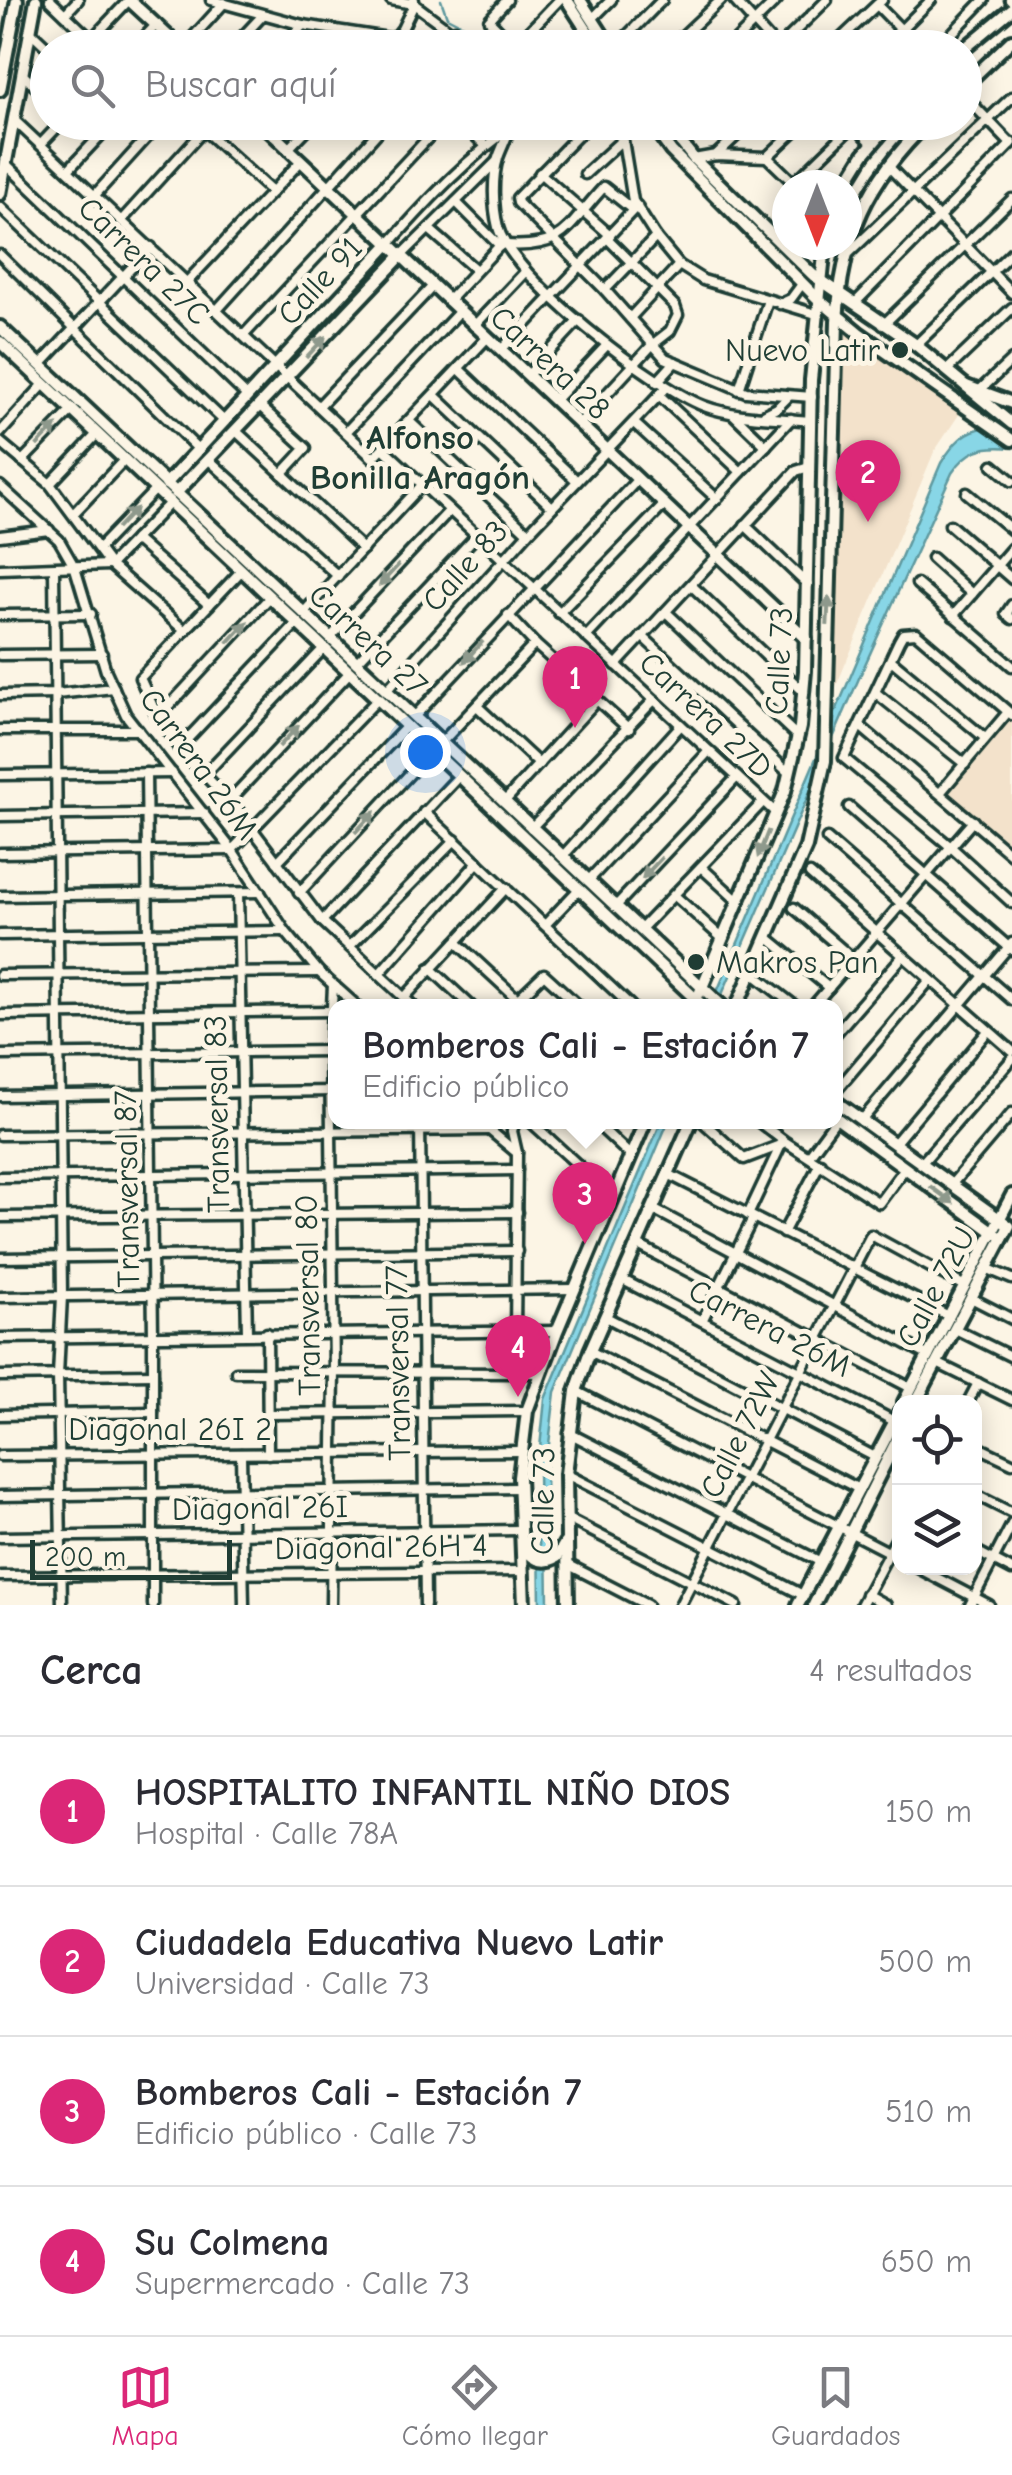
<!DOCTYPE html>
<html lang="es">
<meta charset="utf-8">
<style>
body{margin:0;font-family:"Comic Neue",sans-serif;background:#f2f2f3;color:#2b2b33}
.controls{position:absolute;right:30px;bottom:30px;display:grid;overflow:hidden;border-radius:20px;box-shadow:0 5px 25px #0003}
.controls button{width:90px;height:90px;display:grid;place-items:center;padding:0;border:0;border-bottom:2px solid #e1e1e2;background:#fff;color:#2b2b33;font:50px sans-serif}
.compass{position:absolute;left:772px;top:170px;width:90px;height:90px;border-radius:50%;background:#fff;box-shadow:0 5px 25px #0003;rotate:180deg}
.scale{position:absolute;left:30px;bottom:25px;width:202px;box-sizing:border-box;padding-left:10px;border:5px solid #1f3d34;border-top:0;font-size:28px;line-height:35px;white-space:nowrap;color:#1f3d34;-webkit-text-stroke:8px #fcf5e5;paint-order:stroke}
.you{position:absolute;left:425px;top:752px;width:35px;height:35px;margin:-25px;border:8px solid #fff;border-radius:50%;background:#1a73e8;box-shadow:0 0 0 15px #1a73e833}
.badge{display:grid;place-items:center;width:65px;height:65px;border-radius:50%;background:#db2777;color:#fff;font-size:32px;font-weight:700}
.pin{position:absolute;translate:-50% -82px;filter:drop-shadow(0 2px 5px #0008)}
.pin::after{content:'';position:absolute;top:52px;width:35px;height:30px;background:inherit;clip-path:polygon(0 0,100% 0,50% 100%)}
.popup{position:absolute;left:328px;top:999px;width:515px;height:130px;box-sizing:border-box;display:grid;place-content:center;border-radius:20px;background:#fff;filter:drop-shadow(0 2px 8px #0005);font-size:32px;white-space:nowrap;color:#7c7c81}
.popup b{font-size:38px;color:#2b2b33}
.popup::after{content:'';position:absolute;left:50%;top:100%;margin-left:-20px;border:20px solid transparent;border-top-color:#fff}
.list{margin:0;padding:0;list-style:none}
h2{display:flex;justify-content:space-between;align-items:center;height:130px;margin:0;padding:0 40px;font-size:42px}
h2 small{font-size:32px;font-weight:400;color:#7c7c81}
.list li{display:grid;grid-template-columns:65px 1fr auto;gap:30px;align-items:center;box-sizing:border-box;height:150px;padding:0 40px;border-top:2px solid #e1e1e2}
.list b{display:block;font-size:38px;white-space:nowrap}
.list p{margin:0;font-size:32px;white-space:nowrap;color:#7c7c81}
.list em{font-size:32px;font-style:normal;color:#7c7c81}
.icon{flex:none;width:55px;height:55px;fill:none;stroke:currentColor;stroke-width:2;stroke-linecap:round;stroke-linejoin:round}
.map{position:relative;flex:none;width:1012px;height:1605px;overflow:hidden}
.search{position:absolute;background:#fff;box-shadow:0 5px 25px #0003;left:30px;right:30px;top:30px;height:110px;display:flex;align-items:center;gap:25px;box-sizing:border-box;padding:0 35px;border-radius:55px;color:#7c7c81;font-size:38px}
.sheet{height:730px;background:#fff}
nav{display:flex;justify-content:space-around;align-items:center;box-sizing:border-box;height:140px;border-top:2px solid #e1e1e2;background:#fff;font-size:28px;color:#7c7c81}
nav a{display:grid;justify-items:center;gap:5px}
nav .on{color:#db2777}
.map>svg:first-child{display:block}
</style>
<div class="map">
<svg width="1012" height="1605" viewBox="0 0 1012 1605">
<rect width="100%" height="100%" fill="#fcf5e5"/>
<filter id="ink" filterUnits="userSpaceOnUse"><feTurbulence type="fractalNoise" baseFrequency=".01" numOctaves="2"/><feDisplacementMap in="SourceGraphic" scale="20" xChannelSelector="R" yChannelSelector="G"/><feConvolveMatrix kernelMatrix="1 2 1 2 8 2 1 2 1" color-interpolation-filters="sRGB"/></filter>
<g filter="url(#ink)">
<g fill="#f3e2cb">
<path d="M854,333l110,74 -30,45 -107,256 13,-364 6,-9z"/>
<path d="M1008,712l4,3v138l-72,-60z"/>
</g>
<g fill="#88d6e6" stroke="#5e999f" stroke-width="2.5">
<path d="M988,427l24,2v19c-28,-3 -44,1 -60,25l-89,196 -146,337h-6l230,-543c13,-20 23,-33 47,-36z"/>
<path d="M661,1122h7l-113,270 -9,78 2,135h-8l-2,-138 7,-68z"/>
</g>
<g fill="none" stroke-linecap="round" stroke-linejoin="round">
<path stroke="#5e999f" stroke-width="2.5" d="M441,0l6,17 33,17 14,14"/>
<defs>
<g id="street">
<path d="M50,0l50,48"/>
<path d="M211,0l92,25 92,14"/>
<path d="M414,0v4l59,44"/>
<path d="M507,0l-18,20 28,28"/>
<path d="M734,0l43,48"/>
<path d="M1010,0l2,2"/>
<path d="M877,5l42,43"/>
<path d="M65,14l13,-14"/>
<path d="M592,19l19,-19"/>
<path d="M455,30l31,18"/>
<path d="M31,32l17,16"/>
<path d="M92,39l37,-39"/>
<path d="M516,45l43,-45"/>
<path d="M134,48l23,-24"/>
<path d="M183,48l41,-45"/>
<path d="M232,48l30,-32"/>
<path d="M281,48l22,-23"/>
<path d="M333,48l14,-16"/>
<path d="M387,48l15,-19 12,-25 -23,-4"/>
<path d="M615,48l47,-48"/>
<path d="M670,48l51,-48"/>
<path d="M728,48l49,-48"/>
<path d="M778,48l49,-48"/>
<path d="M831,48l51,-48"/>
<path d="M883,48l48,-48"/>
<path d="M938,48l46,-48"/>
<path d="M22,74l26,24"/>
<path d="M964,95l47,49"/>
<path d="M13,119l360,339 114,-120"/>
<path d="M461,122l24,23"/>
<path d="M511,122c-2,13 -9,24 -13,36 -6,20 -5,49 0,69 14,52 155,159 206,179 32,12 72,11 106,15"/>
<path d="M591,122l-74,76 1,5 87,87 60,68 81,34 66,5"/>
<path d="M620,122l13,79 23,36 23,28 24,15 113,34"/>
<path d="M852,122l21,22"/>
<path d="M204,130l68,62"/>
<path d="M680,143l22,-21"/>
<path d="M41,144l21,-22"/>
<path d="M288,149l26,-27"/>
<path d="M716,155l35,-33"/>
<path d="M767,157l37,-35"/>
<path d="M694,159l22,-4 51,2 29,28"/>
<path d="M6,164l240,231"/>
<path d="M888,166l124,127"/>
<path d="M68,170l45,-48"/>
<path d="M540,173l70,62"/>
<path d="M585,174l37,-34"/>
<path d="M794,183l63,-61"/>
<path d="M95,195l66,-73"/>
<path d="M456,202l44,44"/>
<path d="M0,207l223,213"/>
<path d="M122,220l89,-98"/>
<path d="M429,229l47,41"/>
<path d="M389,244c40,-45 80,-88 130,-122"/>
<path d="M506,245c60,4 61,-19 98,-58l29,23"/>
<path d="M849,253l163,-156"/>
<path d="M0,255l198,194"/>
<path d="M401,256l96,-95"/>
<path d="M188,281l113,-120"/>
<path d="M605,290l51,-53"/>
<path d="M448,301l56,-60"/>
<path d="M780,304l11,-5 11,-15"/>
<path d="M854,304l158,-161"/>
<path d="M217,310l170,-188"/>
<path d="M630,318l49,-53"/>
<path d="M883,325l129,-126"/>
<path d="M474,326l52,-55"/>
<path d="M244,335l199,-213"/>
<path d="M916,345l96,-93"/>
<path d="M501,350l136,-144"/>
<path d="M40,365l111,-118"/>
<path d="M460,370l117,111"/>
<path d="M947,370l65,-62"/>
<path d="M528,375l51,-55"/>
<path d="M657,382l18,-20"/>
<path d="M739,390l29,-90"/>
<path d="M980,390l32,-30"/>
<path d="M659,395l82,77"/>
<path d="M435,396l117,111"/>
<path d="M555,400l52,-55"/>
<path d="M319,406l113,-119"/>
<path d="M261,407l45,41 -24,26"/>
<path d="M733,414l33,32"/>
<path d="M765,414l12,-6 12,-12"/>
<path d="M410,422l118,111"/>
<path d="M634,423l83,76"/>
<path d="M579,424l73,-79 18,-14 8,-16 -3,-9 -68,-68"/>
<path d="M236,431l127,118"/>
<path d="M347,431l112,-119"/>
<path d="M0,433l44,-49"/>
<path d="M0,442l50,42 60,81 75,66"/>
<path d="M383,448l393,365"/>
<path d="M208,459l130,117"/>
<path d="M22,461l50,-51"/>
<path d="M993,465l19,16"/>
<path d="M50,484l47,-50"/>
<path d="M0,486l59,54 16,28 31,103 20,44 106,135 53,81 34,41 38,34"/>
<path d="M967,493l45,37"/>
<path d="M74,513l51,-54"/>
<path d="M745,525l63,60"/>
<path d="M950,525l62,54"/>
<path d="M0,536l49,-6"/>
<path d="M135,539l74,66"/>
<path d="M99,548l57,-59"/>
<path d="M932,558l40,36"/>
<path d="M110,565l60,-62"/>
<path d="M0,569l110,-4"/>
<path d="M54,569l8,727 -4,79 4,230"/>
<path d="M242,570l-102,108 18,40 21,30 59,62 84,111 91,85"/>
<path d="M917,584l95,82"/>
<path d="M691,585l113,107"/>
<path d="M1012,605l-6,9 6,5"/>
<path d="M666,612l132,125"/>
<path d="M303,613l118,-127"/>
<path d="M559,613l106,-109"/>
<path d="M0,615l91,-1"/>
<path d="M508,615l27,29 94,85"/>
<path d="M953,616l59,-68"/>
<path d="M642,636l147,137"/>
<path d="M586,637l205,-218"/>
<path d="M330,638l119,-127"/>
<path d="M0,655l102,-1"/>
<path d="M891,660l94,78"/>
<path d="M356,663l120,-127"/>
<path d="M616,665l180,-194 13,-4"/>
<path d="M386,691l142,-158 138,-145"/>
<path d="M876,693l89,71"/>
<path d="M0,695l56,-1 58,-6"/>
<path d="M477,706l62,58"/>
<path d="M1012,715l-96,-82 -13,1 -4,7 -55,117 107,89 61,56"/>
<path d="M414,717l224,-238"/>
<path d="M158,718l112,-121"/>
<path d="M861,727l151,128"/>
<path d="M0,730h138"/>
<path d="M441,743l94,-99"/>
<path d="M179,748l118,-125"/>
<path d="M146,773l7,562v270"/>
<path d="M0,775l172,-2"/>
<path d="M203,776l121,-128"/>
<path d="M940,793l68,-81"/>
<path d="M229,801l121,-129"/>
<path d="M504,802l93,-102"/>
<path d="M849,807l163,143"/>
<path d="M424,812l207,194"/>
<path d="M0,816l204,-3"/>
<path d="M531,828l123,-128"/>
<path d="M827,839l185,161"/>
<path d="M0,853l232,-3 146,-151"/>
<path d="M562,857l119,-132"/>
<path d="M277,862l130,-136"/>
<path d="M701,867l38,35"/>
<path d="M810,874l202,177"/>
<path d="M588,881l121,-130"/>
<path d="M238,893l9,440"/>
<path d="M299,893l133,-143"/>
<path d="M674,895l49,44"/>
<path d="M0,896l260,-4"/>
<path d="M615,907l122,-130"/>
<path d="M794,908l59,51"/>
<path d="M322,921l137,-145"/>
<path d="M545,925l34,-36"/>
<path d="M640,930l123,-128"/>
<path d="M0,935l285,-4"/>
<path d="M767,937l62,51"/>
<path d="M456,942l69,64"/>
<path d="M350,946l105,-106"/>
<path d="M430,968l41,38"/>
<path d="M751,972l44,34"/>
<path d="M379,974l99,-112"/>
<path d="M0,975l319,-3"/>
<path d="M404,998l102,-110"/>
<path d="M518,999l26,-25 35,32"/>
<path d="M813,1006l160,-185"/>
<path d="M0,1015l335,-4"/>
<path d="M835,1034l67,-77"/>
<path d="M0,1055l331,-4"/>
<path d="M835,1092l95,-112"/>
<path d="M0,1096l335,-5"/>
<path d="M861,1121l151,-178"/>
<path d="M420,1122l5,483"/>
<path d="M480,1122l37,31"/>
<path d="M531,1122l83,76"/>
<path d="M595,1122l36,34"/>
<path d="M703,1122l41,37 37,-14"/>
<path d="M759,1122l25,19 95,62 26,-35"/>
<path d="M0,1135l489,-5"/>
<path d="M894,1144l94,-113"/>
<path d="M809,1156l25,-34"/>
<path d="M921,1164l91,-105"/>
<path d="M668,1174l281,142"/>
<path d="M0,1177l517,-7"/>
<path d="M951,1185l61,-72"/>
<path d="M653,1209l276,147"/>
<path d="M748,1215l32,-68"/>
<path d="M0,1217l517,-5"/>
<path d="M783,1233l37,-70"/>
<path d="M638,1245l273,143"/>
<path d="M0,1258l517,-7"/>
<path d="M986,1268l26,11"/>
<path d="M623,1280l271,141"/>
<path d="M0,1297l575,-8"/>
<path d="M971,1298l41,21"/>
<path d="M606,1317l269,140"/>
<path d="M702,1321l51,-103"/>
<path d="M955,1329l57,28"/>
<path d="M515,1331l2,-178 -5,-22 3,-9"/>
<path d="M267,1333l1,121"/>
<path d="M0,1338l557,-7"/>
<path d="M590,1351l269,138"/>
<path d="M937,1363l75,37"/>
<path d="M236,1372l304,1"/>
<path d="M0,1376l153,-2"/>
<path d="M576,1391l324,167"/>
<path d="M968,1402l10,-19"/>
<path d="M269,1414l258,-3"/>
<path d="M0,1415l153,-3"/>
<path d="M569,1433l252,129"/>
<path d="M974,1445l38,18"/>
<path d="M241,1454l3,151"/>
<path d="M0,1456l520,-5"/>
<path d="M566,1474l237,121"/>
<path d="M974,1494l38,19"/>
<path d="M0,1496l519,-8"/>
<path d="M566,1518l170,87"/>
<path d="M0,1537l521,-7"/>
<path d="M974,1550l38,20"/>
<path d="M567,1564l80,41"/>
<path d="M918,1568l71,37"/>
<path d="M0,1576l523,-5"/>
<path d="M866,1594l20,11"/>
<path d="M331,1605l3,-234 -4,-320 3,-66"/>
<path d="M680,1605l191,-370 94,51"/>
<path d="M861,1605l39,-73"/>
<path d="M970,1605l42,-81"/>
</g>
<g id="secondary">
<path d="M129,0l52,48"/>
<path d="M567,0l31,48"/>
<path d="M580,0l31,48"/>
<path d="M964,49l48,-40"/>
<path d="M964,86l48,-46"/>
<path d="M0,90l17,-90"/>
<path d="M260,122l546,516"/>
<path d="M650,122l21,29 146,147 42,35 153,107"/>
<path d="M665,122l29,37 119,116 103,70 96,79"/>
<path d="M845,185l19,-31 27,-32"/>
<path d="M0,194l36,-194"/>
<path d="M0,327l722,679"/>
<path d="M0,342l703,664"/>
<path d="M966,386l46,17"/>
<path d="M166,484l223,-240"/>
<path d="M176,493l225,-237"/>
<path d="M700,992l85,-201 15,-64 5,-56 6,-291 14,-135"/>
<path d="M737,1006l69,-159 19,-86 12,-440c5,-85 30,-140 91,-199"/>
<path d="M835,1101l174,125 -93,176"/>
<path d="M835,1117l161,117"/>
<path d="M904,1402l108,-207"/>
<path d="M524,1545c6,14 19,20 33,12l8,-14"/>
<path d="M524,1605l-5,-128 8,-66 30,-80 88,-209"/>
<path d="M568,1605l-2,-131 10,-83 14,-40 101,-229"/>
<path d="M798,1605l102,-194"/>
<path d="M814,1605l86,-171"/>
</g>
</defs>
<use href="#street" stroke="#1f3d34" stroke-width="15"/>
<use href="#secondary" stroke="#1f3d34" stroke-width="18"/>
<use href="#street" stroke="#fcf5e5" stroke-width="8"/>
<use href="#secondary" stroke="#fcf5e5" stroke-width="10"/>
</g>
<defs><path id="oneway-solid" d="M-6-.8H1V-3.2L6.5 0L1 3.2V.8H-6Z" transform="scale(2.5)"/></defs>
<g fill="#8e998c">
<use href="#oneway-solid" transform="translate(316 347) rotate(-47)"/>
<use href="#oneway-solid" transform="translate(47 435) rotate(-46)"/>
<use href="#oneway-solid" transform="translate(127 518) rotate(-46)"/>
<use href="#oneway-solid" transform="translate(389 575) rotate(133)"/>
<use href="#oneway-solid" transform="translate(828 611) rotate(-87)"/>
<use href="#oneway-solid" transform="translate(238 632) rotate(-47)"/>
<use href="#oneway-solid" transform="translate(473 652) rotate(132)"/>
<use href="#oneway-solid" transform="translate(289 736) rotate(-47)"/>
<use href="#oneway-solid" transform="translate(365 822) rotate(-47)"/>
<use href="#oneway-solid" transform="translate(763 844) rotate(112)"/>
<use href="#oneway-solid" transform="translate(652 868) rotate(133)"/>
<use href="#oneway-solid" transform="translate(942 1195) rotate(36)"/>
</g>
</g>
<g fill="#1f3d34" stroke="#fcf5e5" stroke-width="4">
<circle cx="900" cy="350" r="10"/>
<circle cx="696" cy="962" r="10"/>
</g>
<g text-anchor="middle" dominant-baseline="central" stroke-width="10" stroke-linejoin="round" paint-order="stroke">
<g font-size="32" fill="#1f3d34" stroke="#fcf5e5">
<text transform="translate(144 261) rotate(44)">Carrera 27C</text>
<text transform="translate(320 281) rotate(-47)">Calle 91</text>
<text transform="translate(550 363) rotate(43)">Carrera 28</text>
<text transform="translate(465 566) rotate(-48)">Calle 83</text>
<text transform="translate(368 640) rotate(43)">Carrera 27</text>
<text transform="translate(779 661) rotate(-87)">Calle 73</text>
<text transform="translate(706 715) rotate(43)">Carrera 27D</text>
<text transform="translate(199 764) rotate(54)">Carrera 26M</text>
<text transform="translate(217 1114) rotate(-91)">Transversal 83</text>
<text transform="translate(127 1189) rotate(-91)">Transversal 87</text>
<text transform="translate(936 1287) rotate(-62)">Calle 72U</text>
<text transform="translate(308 1295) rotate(-91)">Transversal 80</text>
<text transform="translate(770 1328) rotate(27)">Carrera 26M</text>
<text transform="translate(398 1363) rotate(-91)">Transversal 77</text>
<text x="170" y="1429">Diagonal 26I 2</text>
<text transform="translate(740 1435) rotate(-63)">Calle 72W</text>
<text transform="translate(543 1501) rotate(-89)">Calle 73</text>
<text transform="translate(260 1508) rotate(-1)">Diagonal 26I</text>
<text transform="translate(381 1547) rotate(-1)">Diagonal 26H 4</text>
</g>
<g font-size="32" fill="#1f3d34" stroke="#fcf5e5" text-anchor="end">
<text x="880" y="350">Nuevo Latir</text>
<text x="716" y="962" text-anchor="start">Makros Pan</text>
</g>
<g font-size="35" font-weight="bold" fill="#1f3d34" stroke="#fcf5e5">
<text x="420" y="437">Alfonso<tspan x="420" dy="40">Bonilla Aragón</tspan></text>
</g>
</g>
</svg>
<div class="controls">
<button><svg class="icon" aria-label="locate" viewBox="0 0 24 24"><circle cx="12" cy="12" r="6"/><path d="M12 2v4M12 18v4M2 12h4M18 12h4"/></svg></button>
<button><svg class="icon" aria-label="layers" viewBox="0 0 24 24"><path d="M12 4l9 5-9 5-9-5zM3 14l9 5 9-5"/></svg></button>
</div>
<svg class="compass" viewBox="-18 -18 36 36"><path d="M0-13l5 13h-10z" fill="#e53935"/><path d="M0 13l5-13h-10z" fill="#7c7c81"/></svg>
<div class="scale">200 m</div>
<div class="you"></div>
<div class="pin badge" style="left:575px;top:728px">1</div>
<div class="pin badge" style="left:868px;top:522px">2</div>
<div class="pin badge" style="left:585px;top:1244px">3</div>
<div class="popup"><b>Bomberos Cali - Estación 7</b>Edificio público</div>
<div class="pin badge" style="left:518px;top:1397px">4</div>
<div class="search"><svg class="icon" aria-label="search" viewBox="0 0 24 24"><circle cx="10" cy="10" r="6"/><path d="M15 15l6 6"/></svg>Buscar aquí</div>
</div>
<section class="sheet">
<h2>Cerca<small>4 resultados</small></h2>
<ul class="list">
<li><span class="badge">1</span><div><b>HOSPITALITO INFANTIL NIÑO DIOS</b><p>Hospital · Calle 78A</p></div><em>150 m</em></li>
<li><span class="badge">2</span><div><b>Ciudadela Educativa Nuevo Latir</b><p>Universidad · Calle 73</p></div><em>500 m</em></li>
<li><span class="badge">3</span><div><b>Bomberos Cali - Estación 7</b><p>Edificio público · Calle 73</p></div><em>510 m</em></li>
<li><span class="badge">4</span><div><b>Su Colmena</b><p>Supermercado · Calle 73</p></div><em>650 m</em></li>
</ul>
</section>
<nav>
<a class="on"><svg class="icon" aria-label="map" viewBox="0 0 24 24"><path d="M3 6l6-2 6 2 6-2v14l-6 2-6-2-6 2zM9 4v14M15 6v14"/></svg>Mapa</a>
<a><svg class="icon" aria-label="directions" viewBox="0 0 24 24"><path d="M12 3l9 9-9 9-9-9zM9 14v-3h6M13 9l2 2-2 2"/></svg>Cómo llegar</a>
<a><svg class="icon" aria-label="saved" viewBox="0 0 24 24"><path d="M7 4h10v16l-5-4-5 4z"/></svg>Guardados</a>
</nav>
